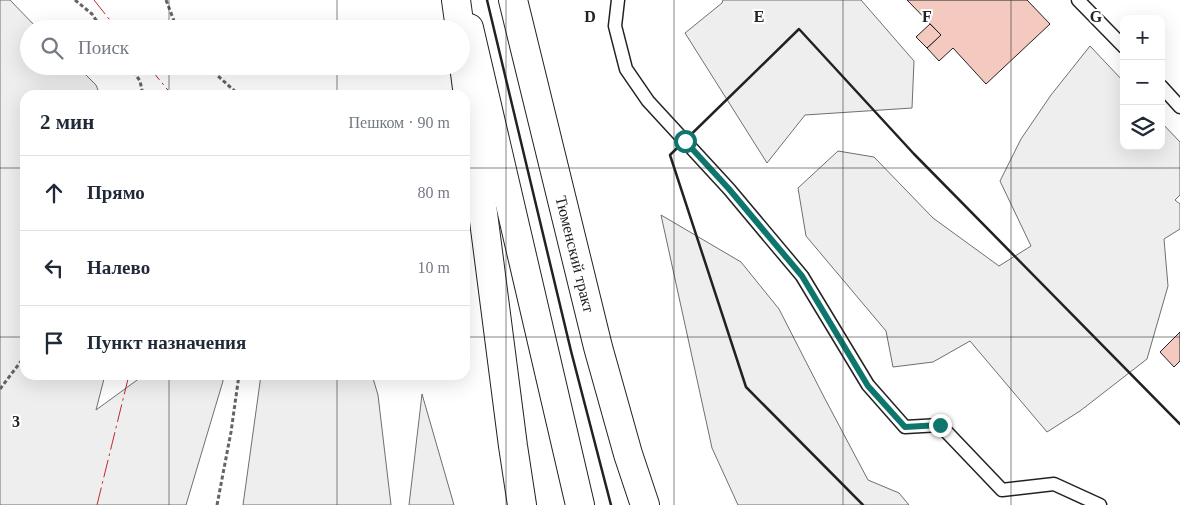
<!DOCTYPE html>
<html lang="ru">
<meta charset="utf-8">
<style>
body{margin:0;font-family:Georgia,serif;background:#f6f6f7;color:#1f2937}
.controls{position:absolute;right:15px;top:15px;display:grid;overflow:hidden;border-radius:10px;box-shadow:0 5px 20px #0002}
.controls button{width:45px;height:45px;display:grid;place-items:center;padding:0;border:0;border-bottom:1px solid #e0e1e3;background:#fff;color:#1f2937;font:25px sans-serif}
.stop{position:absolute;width:15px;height:15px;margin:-11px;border:4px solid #0f766e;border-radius:50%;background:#fff}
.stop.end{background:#0f766e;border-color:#fff;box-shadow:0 1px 5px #0008}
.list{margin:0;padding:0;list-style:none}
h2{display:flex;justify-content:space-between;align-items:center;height:65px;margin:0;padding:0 20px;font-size:21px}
h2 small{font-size:16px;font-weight:400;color:#747a83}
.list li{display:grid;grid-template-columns:32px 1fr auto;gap:15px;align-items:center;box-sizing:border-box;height:75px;padding:0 20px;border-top:1px solid #e0e1e3}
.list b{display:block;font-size:19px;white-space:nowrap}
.list em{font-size:16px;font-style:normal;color:#747a83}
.icon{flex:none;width:28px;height:28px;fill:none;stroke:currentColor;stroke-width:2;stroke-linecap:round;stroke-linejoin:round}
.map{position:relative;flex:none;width:1180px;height:505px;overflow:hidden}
.search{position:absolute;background:#fff;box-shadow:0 5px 20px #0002;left:20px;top:20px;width:450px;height:55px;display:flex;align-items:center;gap:12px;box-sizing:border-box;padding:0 18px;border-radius:28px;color:#747a83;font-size:19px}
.panel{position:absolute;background:#fff;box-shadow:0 5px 20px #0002;left:20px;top:90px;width:450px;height:290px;border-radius:15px}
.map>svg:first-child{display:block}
</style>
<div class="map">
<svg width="1180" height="505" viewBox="0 0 1180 505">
<rect width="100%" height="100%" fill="#fff"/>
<g fill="#eee" stroke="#6f6f6f">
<path d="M0,0h10l28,29h-9v37h48l19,19 4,10h-75v280h80l-9,35 48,-35h79v6l-37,124h-186z"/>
<path d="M723,0h138l53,61 -2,47 -107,7 -38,48 -82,-130 37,-30z"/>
<path d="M1090,46l34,36v64h37v-24l19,20v53l-5,5 5,4v25l-16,10 4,47 -21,73 -67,52 -33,21 -77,-91 -37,21 -40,5 -7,-36 -80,-95 -8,-48 40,-37 36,6 59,61 66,48 32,-20 -31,-65 21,-42 30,-44z"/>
<path d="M661,215l80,47 38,47 45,88 44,83 31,13 10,12h-171l-26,-57z"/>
<path d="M261,375h111l6,20 13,110h-148z"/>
<path d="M422,394l32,111h-45z"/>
</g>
<g fill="#f3c9c0" stroke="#222">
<path d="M907,0h120l23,24 -64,60 -33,-36 -14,13 -12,-13 14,-13z"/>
<path d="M930,24l11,11 -14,13 -11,-11z"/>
<path d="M1180,332v29l-6,6 -14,-15z"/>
</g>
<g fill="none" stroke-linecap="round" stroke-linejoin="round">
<defs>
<g id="service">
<path d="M618,0l-3,26 11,43 22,32 81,88 73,87 66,109 37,42 35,-2 62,65 52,-6 46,21"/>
<path d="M1078,0l46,47"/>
<path d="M1161,86l19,21"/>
</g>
<path id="primary" d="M469,28l111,477"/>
<g id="trunk">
<path d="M456,0l4,29"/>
<path d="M513,0l85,347 30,107 17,51"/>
<path d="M461,42l52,404 9,59"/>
</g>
</defs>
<use href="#service" stroke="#222" stroke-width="15"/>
<use href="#primary" stroke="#222" stroke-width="30"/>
<use href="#trunk" stroke="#222" stroke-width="30"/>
<g stroke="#646464" stroke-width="3" stroke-dasharray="4 2.5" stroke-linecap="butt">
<path d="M75,0l17,14 10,15"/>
<path d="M166,0l10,26 2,3"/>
<path d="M130,66l10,15 3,14"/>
<path d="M210,66l8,10 21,19"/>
<path d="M0,389l25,-33"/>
<path d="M217,505l14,-73 8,-57"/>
</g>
<use href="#service" stroke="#fff" stroke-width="12"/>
<use href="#primary" stroke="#fff" stroke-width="28"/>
<use href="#trunk" stroke="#fff" stroke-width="28"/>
<g stroke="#222" stroke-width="2.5">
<path d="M487,0l84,351 40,154"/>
<path d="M863,505l-117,-118 -76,-232 129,-126 115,125 266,270"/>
</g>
<g stroke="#c62828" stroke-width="1" stroke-dasharray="18 4 2.5 4" stroke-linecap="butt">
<path d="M94,0l23,29"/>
<path d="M148,66l24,29"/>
<path d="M97,505l32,-130"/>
</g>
</g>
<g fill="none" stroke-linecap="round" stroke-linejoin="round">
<path stroke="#0f766e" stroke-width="6" d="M685,141l44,48 73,87 66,110 37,41 35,-2"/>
</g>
<path fill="none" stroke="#222" stroke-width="1" stroke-opacity="0.55" d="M169,0v29M337,0v29M506,0v505M674,0v505M843,0v505M1011,0v505M169,66v29M337,66v29M0,168h25M465,168h715M0,337h25M465,337h715M169,375v130M337,375v130"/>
<g text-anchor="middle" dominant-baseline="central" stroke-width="4" stroke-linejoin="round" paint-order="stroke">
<g font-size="16" fill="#222" stroke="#fff">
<text transform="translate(575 254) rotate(76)">Тюменский тракт</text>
</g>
</g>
<g font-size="16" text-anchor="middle" font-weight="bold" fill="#222" stroke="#fff" stroke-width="4" stroke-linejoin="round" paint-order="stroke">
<text x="590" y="22">D</text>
<text x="759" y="22">E</text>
<text x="927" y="22">F</text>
<text x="1096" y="22">G</text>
<text x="16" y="427">3</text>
</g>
</svg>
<div class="controls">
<button>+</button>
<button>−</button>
<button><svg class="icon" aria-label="layers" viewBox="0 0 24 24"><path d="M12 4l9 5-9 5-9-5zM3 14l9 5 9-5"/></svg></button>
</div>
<div class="stop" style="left:685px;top:141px"></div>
<div class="stop end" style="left:940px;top:425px"></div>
<div class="search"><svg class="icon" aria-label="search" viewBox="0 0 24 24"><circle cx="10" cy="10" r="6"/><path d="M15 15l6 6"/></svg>Поиск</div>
<section class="panel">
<h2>2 мин<small>Пешком · 90 m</small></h2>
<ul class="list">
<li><svg class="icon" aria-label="ahead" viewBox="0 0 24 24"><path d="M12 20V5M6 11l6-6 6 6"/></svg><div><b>Прямо</b></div><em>80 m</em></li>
<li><svg class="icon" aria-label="left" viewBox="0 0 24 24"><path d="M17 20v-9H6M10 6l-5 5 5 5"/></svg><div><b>Налево</b></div><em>10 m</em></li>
<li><svg class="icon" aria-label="arrive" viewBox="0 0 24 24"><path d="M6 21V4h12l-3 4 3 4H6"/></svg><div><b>Пункт назначения</b></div></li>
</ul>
</section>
</div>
